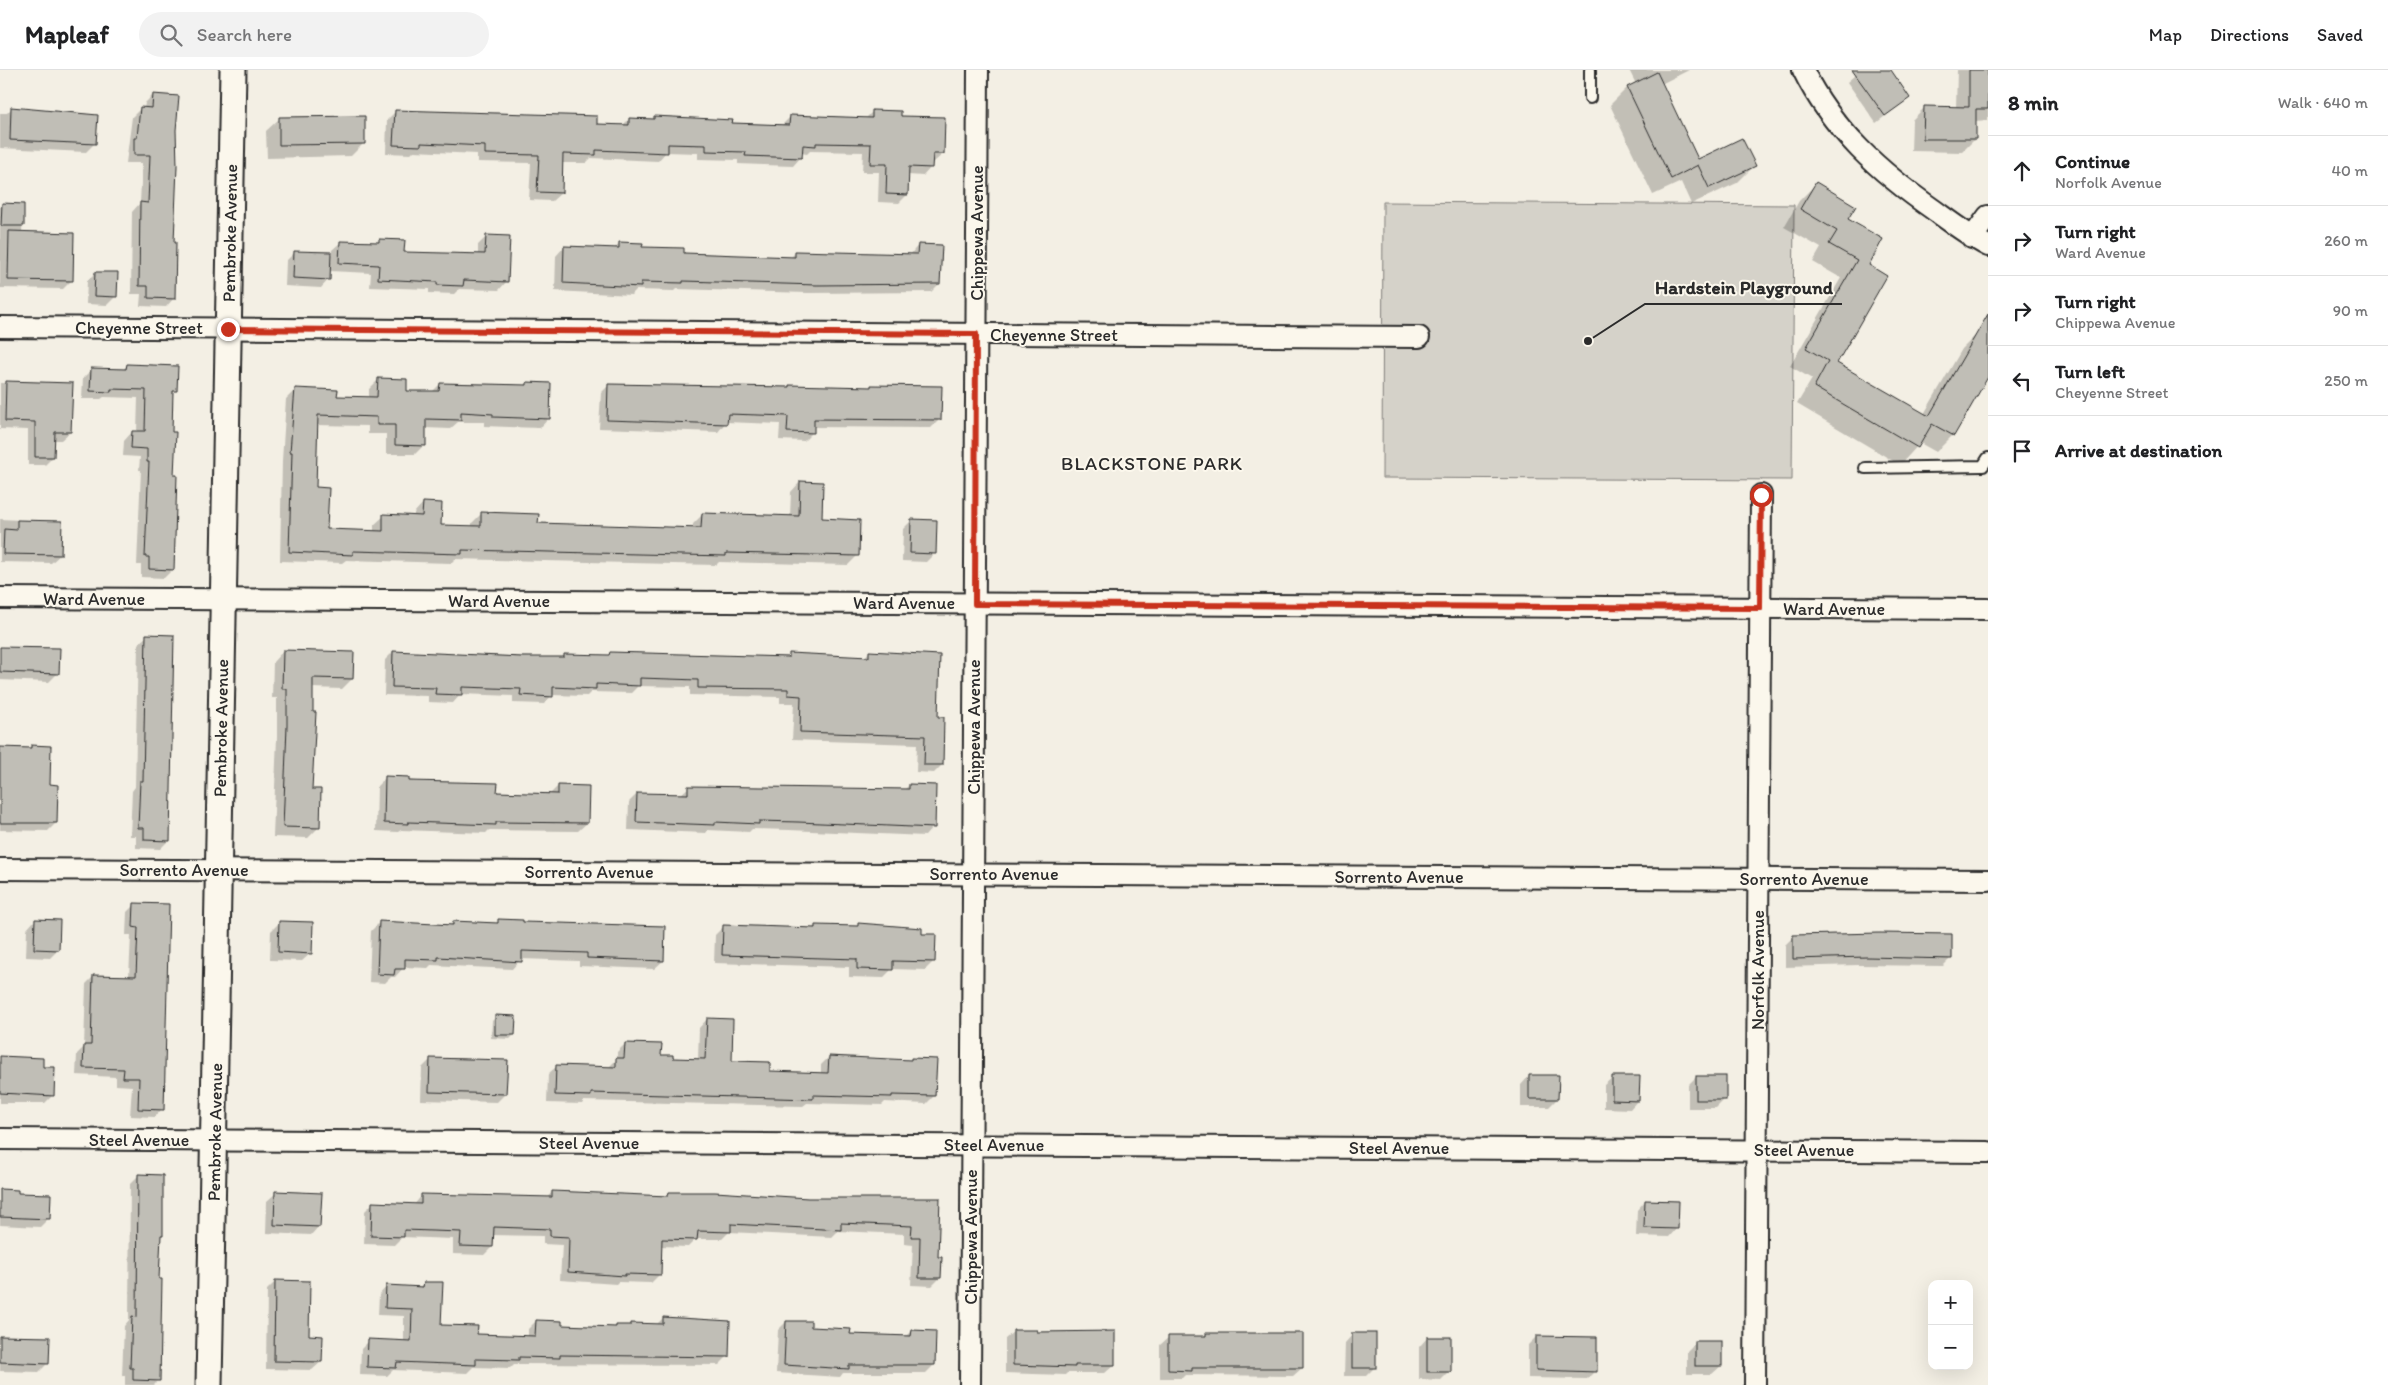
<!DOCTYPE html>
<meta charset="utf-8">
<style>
body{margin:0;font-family:Itim,sans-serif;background:#f2f2f2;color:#202124}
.controls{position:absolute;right:15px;bottom:15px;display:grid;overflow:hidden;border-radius:10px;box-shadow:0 5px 20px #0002}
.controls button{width:45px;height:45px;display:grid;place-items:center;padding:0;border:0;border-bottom:1px solid #e0e0e0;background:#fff;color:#202124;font:25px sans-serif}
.stop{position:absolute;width:15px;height:15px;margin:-11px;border:4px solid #c8321e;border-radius:50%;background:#fff}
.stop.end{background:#c8321e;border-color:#fff;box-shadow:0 1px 5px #0008}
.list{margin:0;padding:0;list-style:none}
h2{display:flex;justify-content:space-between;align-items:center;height:65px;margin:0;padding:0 20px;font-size:21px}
h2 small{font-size:16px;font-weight:400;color:#757577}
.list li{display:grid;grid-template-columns:32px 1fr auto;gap:15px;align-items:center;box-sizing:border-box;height:70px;padding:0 20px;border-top:1px solid #e0e0e0}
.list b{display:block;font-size:19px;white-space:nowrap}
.list p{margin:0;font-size:16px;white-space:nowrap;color:#757577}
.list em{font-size:16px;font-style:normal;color:#757577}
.icon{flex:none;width:28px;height:28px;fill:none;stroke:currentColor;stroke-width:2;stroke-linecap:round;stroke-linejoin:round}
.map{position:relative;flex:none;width:1988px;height:1315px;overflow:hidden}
header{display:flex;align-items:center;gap:30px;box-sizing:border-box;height:70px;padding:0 25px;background:#fff;border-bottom:1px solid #e0e0e0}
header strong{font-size:24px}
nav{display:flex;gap:28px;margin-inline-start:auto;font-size:18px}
.search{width:350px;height:45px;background:#f2f2f2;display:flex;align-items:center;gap:12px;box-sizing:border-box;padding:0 18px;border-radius:28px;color:#757577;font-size:19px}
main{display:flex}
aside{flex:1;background:#fff}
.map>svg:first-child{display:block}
</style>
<header>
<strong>Mapleaf</strong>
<div class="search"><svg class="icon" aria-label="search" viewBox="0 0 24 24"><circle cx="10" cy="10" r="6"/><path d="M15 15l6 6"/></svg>Search here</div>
<nav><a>Map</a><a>Directions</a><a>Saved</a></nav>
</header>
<main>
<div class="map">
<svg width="1988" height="1315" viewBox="0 0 1988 1315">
<rect width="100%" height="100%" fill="#f3efe4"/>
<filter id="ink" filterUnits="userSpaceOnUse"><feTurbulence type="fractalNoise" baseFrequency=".02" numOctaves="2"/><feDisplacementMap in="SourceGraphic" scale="10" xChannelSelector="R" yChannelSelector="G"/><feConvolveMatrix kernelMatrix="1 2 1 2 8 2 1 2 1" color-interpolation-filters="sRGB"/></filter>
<g filter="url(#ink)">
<path fill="#d5d2c9" stroke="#807e7a" d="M1383,132l411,3 -2,275 -410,-2z"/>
<g fill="#0003">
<path d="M1629,0h60l-28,14 36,76 57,6 -17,17 -46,21 -10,-22 -28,13 -43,-90 17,-17 9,-4z"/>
<path d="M1861,0h28l20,28 -33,25 -29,-41z"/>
<path d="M1957,0h31v50l-13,1v18l-13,13 -51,-1 1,-31 12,-12h32z"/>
<path d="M153,25l20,148 1,55 -8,9 -26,-1 1,-12h-10l1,-82 8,-9 2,-40h-16l6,-46 8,-8h4l1,-6z"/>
<path d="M12,38l82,36 -8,8 -86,-4v-35h7z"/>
<path d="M395,42l227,14 7,-7 23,1 3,-2 126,8 9,-9 75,2 7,-7 28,5 43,37 -9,8h-3v5l-8,9 -15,-1 -1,20 -8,8 -21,-1 1,-30h-17l1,-20 -53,-1 -3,3 -6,-1v4l-8,9 -55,-2v-4l-40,-1v-6l-32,-1 -8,9 -67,-3 -5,5h-24l-1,30 -9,8 -23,-1 2,-37 -54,-1v-8l-63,-3 -3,3 -25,-1 1,-33z"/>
<path d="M279,49l85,24 -13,13 -84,2 -1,-27z"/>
<path d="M1816,114l30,35 21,47 -31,97 88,51 38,-65 17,-17 9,5v37l-35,61 -17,17 -16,-9 -20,22 -103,-61 15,-25 -22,-13 51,-88 -28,-16 8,-14 -37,-21 15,-26z"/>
<path d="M2,134l21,1 -1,28 49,48 -8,8 -63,-1v-81z"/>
<path d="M487,166l20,45 -8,9 -40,-1 -5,5 -25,-1v-4l-59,-2 1,-14 -42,-2v8l-8,9 -36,-2 1,-25 9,-9 37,2v-4l9,-8 36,1 3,-3 23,13 75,2v-10z"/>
<path d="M619,173l64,12 107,3 6,-6 114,3 8,-10 21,39 -8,8 -123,1 -132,-4 -2,2 -38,-1 -5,5 -76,-4 1,-35 8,-9 50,2z"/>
<path d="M95,203l21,23 -9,9 -21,-1 1,-23z"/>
<path d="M127,295l48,26 -3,3 -1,39 2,43v93l-9,9 -23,-1v-12h-4l4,-95h-2l1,-13 -17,-1 1,-15 8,-9h5l1,-34 -34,-1 -3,2h-19l1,-21 9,-9 30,2z"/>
<path d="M378,310l27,12h27l8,-8 84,3 4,-4 21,35 -9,10 -56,-2v-4h-26l-8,7 -25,-1 -1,17 -9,9h-29v-20h-18v-8l-52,-1 -1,63 11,42 48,2v-7l10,-9 30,1v-4l9,-10 17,23 32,1v-4l10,-10 55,11 156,5v-5l9,-9 88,2 1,-25 9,-10 20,38 38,35 -10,10 -129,-3 -3,3 -261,-6 -4,4 -105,-3 -4,3 -62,-2 2,-100 4,-62 9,-9 41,7 33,1v-9z"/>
<path d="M0,313l71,1 -1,48 -9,8h-8v17l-8,8h-17v-35l-28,-1z"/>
<path d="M609,315l178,3 2,-2 81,2 2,-2 67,34 -8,8 -118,-1 -1,6 -8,8 -25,-1 1,-16 -54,-2 -8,10 -119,-4 2,-35z"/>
<path d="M0,449l61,3 -1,33 -9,8 -51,-1z"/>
<path d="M911,451l23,33 -8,8 -24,-1 1,-32z"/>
<path d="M147,566l21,205 -8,8 -24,-1v-12h-6l2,-45 3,-4 3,-143z"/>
<path d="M0,578l58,25 -9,9 -49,-2z"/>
<path d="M283,581l69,28 -10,10 -30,-1 -1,102 7,38 -10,10 -35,-1 4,-100v-39h-5l1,-36z"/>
<path d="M393,582l169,6 3,-3 42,1 3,-2 176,4 4,-4 74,4 5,-6 67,66 6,47 -8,8 -18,-1 1,-28 -125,-4 2,-37h-14v-6l-90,-2v-8l-52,-1 -7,7 -40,-1 -4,4 -35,-1 -8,9 -31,-1v-7l-52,-2 -8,9 -25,-1v-6l-44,-1 1,-35z"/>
<path d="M31,676l18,40 7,37 -8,8 -48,-1v-82l29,1z"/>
<path d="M386,707l110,16 53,2 9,-9 29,37 -9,8 -89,-1 -3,3 -85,-3 -3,2 -22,-1 1,-45z"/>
<path d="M909,715l24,42 -8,9 -136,-6 -37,-1 -3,3 -41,-2 -2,3 -78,-3 1,-28 8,-8 43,1 9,-8 215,3z"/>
<path d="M135,834l27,205 -7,8 -25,-1 2,-30 -16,-1v-8l-40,-2 1,-21 7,-7 2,-63 8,-8 35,1 2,-42h-5l1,-23z"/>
<path d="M35,850l23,30 -8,8 -24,-1 1,-28z"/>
<path d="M499,851l23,3 141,37 -9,8 -75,-3v-5l-58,-2 -9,10 -81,-4 -3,3 -24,-1 -9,10h-4l-6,6 -16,-1 2,-51 8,-8 71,3 3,-4 42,2z"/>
<path d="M280,852l31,31 -9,8 -32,-1 1,-29z"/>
<path d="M815,856h78l27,9 13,27 -8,8 -33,-1 -9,9 -34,-1v-10l-135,-4 1,-28 8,-8 89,2z"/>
<path d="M1794,866l157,22 -8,8 -85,-1 -73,2v-22z"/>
<path d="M496,947l18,18 -4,4 -19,-1 1,-17z"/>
<path d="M707,949l23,43 39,10 52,2v-9l8,-8 80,5 2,-2 23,36 -8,8 -41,-2 -3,3 -75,-2 -4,3 -219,-5 -2,3 -35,-1 1,-29 9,-8 51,2 9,-9v-7l8,-8 47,15 26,1 1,-32z"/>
<path d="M0,987l42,11 11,27 -8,8h-45z"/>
<path d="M431,989l74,35 -8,8 -76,-2 1,-32z"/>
<path d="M1529,1006l28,23 -8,8h-28v-22z"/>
<path d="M1613,1007l25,23 -8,9 -26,-1v-23z"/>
<path d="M1696,1007l28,23 -8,8h-28v-23z"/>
<path d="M138,1106l21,60v144l-5,5h-29v-9h-3l2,-50 5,-6 1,-136z"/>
<path d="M0,1120l16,4 33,24 -9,9 -40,-2z"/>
<path d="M552,1122l113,5 4,-3 139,5h130l-2,59 4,20 -8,8 -21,-1 2,-40 -9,-1v-10l-66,-3 -6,6 -103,-5 -7,7h-26l-8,8 -28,-1 -1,29 -8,8 -33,-1 -2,2 -56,-4 2,-35 -19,-1v-8l-51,-1v12l-8,8 -31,-1v-15l-51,-2 -8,8 -30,-1 1,-33 8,-8 41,2 8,-10 124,4z"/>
<path d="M276,1123l43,33 -8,9 -45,-2 1,-32z"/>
<path d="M1645,1131l32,27 -8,9 -33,-1 1,-26z"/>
<path d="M276,1211l45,81 -9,8 -46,-1 1,-79z"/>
<path d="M424,1213l16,43 36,9 52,2v-8l8,-8 24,5 54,2 2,-2 40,-1 7,-7 64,39 -8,8 -205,-1 -4,4 -37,-1 -6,6 -74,-3 -6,6 -27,-1 1,-26 8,-8 35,1v-26l-26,-1 1,-20 8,-9 33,2z"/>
<path d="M786,1252l24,7 39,6 57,2 6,-6 22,34 -8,8h-83l-3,4 -64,-4 2,-43z"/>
<path d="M1014,1261l22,3 78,31 -9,8h-38l-2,2 -60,-2v-34z"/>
<path d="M1206,1264l96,34 -9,8 -108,-1 -3,3h-22v-33l9,-8h34z"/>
<path d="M1353,1264l22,33 -9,9h-22l1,-33z"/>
<path d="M0,1266l49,2 -1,25 -9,9 -39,-1z"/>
<path d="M1536,1267l59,34 -8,8 -59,-1v-33z"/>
<path d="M1427,1268l23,33 -9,9 -22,-1v-32z"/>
<path d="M1696,1272l25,24 -9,8h-25v-23z"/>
</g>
<g fill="#c0beb6" stroke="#2b2b2b">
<path d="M1852,0h39l19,28 -25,18z"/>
<path d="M1969,0h19v39h-12v30h-53l1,-33 45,1z"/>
<path d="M1657,2l41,87 44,-21 14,28 -47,22 -11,-23 -27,14 -44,-92z"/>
<path d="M153,24l26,2 -3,34 1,36 -3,76h2l-1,57 -27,-1v-12h-9l1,-84 8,1 2,-48h-16v-17h3l3,-31 12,1z"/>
<path d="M11,37l87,8 -2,29 -86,-4z"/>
<path d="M395,40l202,6v8l32,1v-7l25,1v-3l79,4 -1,3 57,2 1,-10 82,3v-8l29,1v5l44,1 -1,37h-11l-1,14 -23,-1 -1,28 -22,-1 1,-30h-17l1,-20 -55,-1v3l-13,-1 -1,13 -57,-2 1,-4 -40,-1v-6l-38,-1v9l-72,-3v5l-33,-1 -1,39 -25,-1 2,-37 -54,-1v-8l-64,-3v3l-28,-1z"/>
<path d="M365,46v28l-86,1v-28z"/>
<path d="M1816,112l40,24 -8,13 35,20 -14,26 18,11 -50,87 92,53 59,-102v63l-34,59 -22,-12 -14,24 -104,-61 14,-26 -22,-13 51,-88 -28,-16 8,-13 -37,-22z"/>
<path d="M2,133l22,1v22h-23z"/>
<path d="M9,161l65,2 -1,48 -65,-1z"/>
<path d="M486,165l24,1 -2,46 -44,-2 -1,6 -26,-1v-3l-59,-3 1,-14 -40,-2 1,-22 39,1v-3l26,1 -1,12 81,2z"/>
<path d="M619,172l24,1 -1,4 42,1v5l111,4v-6l122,3 1,-10 24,1 -2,39 -123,1 -134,-4v2l-42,-1v5l-78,-4 1,-37 55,2z"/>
<path d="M294,181l37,1 -1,28 -37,-2z"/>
<path d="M95,202h23l-1,25 -23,-1z"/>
<path d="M127,294l51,2 -1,25h-4l-1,41h4l-2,43h3l-3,95 -25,-1v-12h-4l4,-95h-2v-13l-16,-1 1,-17h13l1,-41 -35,-1v3l-21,-1 1,-23 35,1z"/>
<path d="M378,308l29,1v12h32l1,-8 87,2v-3l24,1 -1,36 -57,-2v-3l-32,-2v8l-35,-1v27l-31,-1v-20h-18v-8l-59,-2 -2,72 13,1 -2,41 56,2v-17l39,2 1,-14 19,1 -1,22 40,1v-14l58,2 -1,9 163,5 1,-15 97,3 1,-35 23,1 -1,36 38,2 -1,36 -133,-3v3l-264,-6v4l-109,-3v4l-64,-3 3,-100h-2l5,-64 43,2 -1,6 40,1z"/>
<path d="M6,311l67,2 -2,49h-16l-1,25h-19v-35l-30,-1z"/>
<path d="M608,314l181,3v-2l82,2v-2l71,1 -1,34 -127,-1v14l-27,-1 1,-16 -60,-2 -1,10 -120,-4z"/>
<path d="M911,449l26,1 -1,34 -26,-1z"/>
<path d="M17,450l45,1 -1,34 -58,-1 1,-25 13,1z"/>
<path d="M146,564l28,1 -4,206 -26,-1v-12h-6l2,-47h3z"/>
<path d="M0,577l60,1 -1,26 -59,-2z"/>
<path d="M283,580l71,2 -1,27 -40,-1v34h3l-4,77h9l-1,39 -37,-1 4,-101v-37h-5z"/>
<path d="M393,581l129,6h42v-3l45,1 1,-3 179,5v-4l80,4v-6l71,4 -2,62h6l-1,48h-19l1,-29 -125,-4 1,-36 -13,-1v-6l-90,-1v-8l-58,-2v8l-44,-2v5l-43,-2v10l-33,-2 1,-6 -59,-2v8l-27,-1 1,-6 -44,-1z"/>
<path d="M31,675l20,1 -1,38 8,1 -1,38h-57v-76l31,1z"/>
<path d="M385,706l24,1v4l89,2 -1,9 61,2v-9l31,1 -1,37 -92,-1v3l-88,-3v2l-24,-1z"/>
<path d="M909,714l27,1 -1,43 -137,-6 -39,-1v3l-44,-2v3l-79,-3 1,-29 51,1v-8l221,3z"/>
<path d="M134,833l35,1 -5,206 -26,-1 1,-31h-16l1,-9 -41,-1 1,-23h7l2,-70 43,1 2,-48 -5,-1z"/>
<path d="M35,849l25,1 -1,30 -25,-1z"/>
<path d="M498,849l25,1v2l142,4 -1,35 -77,-3v-5l-65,-2v11l-84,-5v3l-33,-1v10h-10l-1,6 -17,-1 2,-53 74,4v-4l45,2z"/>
<path d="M279,851l34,1 -1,32 -34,-2z"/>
<path d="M858,853l64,5v6h14l-1,28 -42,-1v9l-36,-1v-10l-135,-4 1,-30 92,3v-3l43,1z"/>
<path d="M1880,863l72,1v25l-85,-2 -74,2v-24z"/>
<path d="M495,945l21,1 -1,19h-20z"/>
<path d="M707,948l26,1 -1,42 38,1v9l58,2 1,-17 82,4v-2l26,1 -2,37 -43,-1v2l-79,-2v4l-222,-6v3l-36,-1 1,-30 60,2v-9h8l1,-15 37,1 -1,11h12v3l32,1z"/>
<path d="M0,986l43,2v9h12l-1,29 -54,-3z"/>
<path d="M430,988l78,2 -2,34 -77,-2z"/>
<path d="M1529,1005h30l-1,24h-29z"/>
<path d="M1612,1006h28l-1,25 -27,-1z"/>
<rect x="1696" y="1006" width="30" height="24"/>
<path d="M138,1104l25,1v60h-2l-2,44h3l-2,102 -27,-1v-12h-3l2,-52 5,1z"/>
<path d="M0,1119l18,1v3l33,1 -1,25 -50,-2z"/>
<path d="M275,1121l47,2 -2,34 -46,-2z"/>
<path d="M552,1121l116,5 1,-4h46l93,6h132l-2,59h4l-1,21h-22l1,-41h-9l1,-11 -71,-3v7l-110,-6v8l-33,-1 -1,9 -35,-1 -1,36 -36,-1v2l-57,-4 1,-35 -19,-1v-7l-56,-2 -1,20 -33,-1 1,-14 -57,-2v7l-33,-1 1,-34 49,2v-10l131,3z"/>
<path d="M1645,1130l34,1 -1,28 -34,-1z"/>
<path d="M275,1210l35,1 -1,54 14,1 -1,26 -48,-1z"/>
<path d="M424,1212h19l-2,43 37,1 -1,8 58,2 1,-16 26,1v4l54,2v-2h15v-2l32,1v-7l67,4 -1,36 -169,-2v3l-41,-1v3l-43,-1v6l-79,-3 -1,6 -29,-1 1,-28 43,2 1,-32 -27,-1 1,-23 37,2z"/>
<path d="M786,1251h25v6l40,2 -1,5 61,2 1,-6 24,1 -1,34h-86v4l-65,-4z"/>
<path d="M1013,1260h24v2l78,-1v34h-40v2l-62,-2z"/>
<path d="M1206,1263h97v35h-111v3l-24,-1v-34h38z"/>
<rect x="1352" y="1263" width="24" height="35"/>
<path d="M0,1266l50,1 -1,27 -49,-2z"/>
<path d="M1536,1266l61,1v35l-61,-2z"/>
<rect x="1427" y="1267" width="24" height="35"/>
<rect x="1695" y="1271" width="27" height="25"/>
</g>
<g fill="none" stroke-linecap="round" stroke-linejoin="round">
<defs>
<g id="service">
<path d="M1590,28v-28"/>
<path d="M1865,398l118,-2 5,-8"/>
</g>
<g id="minor">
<path d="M1803,0c29,60 78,103 131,140 18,13 35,26 54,36"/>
<path d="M1972,168l16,-22"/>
<path d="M0,257l1419,10"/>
<path d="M0,528l1988,11"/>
<path d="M0,799l1988,11"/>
<path d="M0,1069l1988,13"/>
<path d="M970,1315l8,-1315"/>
<path d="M1755,1315l6,-890"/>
</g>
<path id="tertiary" d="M209,1315l24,-1315"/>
</defs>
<use href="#service" stroke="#2b2b2b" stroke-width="14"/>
<use href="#minor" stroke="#2b2b2b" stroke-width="24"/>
<use href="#tertiary" stroke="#2b2b2b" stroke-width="29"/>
<use href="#service" stroke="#fbf7ec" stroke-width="10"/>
<use href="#minor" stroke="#fbf7ec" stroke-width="20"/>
<use href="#tertiary" stroke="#fbf7ec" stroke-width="25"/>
</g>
</g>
<g fill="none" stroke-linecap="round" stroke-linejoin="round" filter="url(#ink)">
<path stroke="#c8321e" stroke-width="6" d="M228,259l748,5 -1,270 785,4 1,-113"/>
</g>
<g text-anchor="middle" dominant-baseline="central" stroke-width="4" stroke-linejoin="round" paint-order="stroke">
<g font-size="18" fill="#2b2b2b" stroke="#fbf7ec">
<text transform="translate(230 163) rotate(-89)">Pembroke Avenue</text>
<text transform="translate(977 163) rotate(-90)">Chippewa Avenue</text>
<text x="139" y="258">Cheyenne Street</text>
<text x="1054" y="265">Cheyenne Street</text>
<text x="94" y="529">Ward Avenue</text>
<text x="499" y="531">Ward Avenue</text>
<text x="904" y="533">Ward Avenue</text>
<text x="1834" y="539">Ward Avenue</text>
<text transform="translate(974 657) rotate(-90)">Chippewa Avenue</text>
<text transform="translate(221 658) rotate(-89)">Pembroke Avenue</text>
<text x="184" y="800">Sorrento Avenue</text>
<text x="589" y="802">Sorrento Avenue</text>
<text x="994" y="804">Sorrento Avenue</text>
<text x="1399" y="807">Sorrento Avenue</text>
<text x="1804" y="809">Sorrento Avenue</text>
<text transform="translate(1758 900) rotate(-90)">Norfolk Avenue</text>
<text transform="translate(215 1062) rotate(-89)">Pembroke Avenue</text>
<text x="139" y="1070">Steel Avenue</text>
<text x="589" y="1073">Steel Avenue</text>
<text x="994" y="1075">Steel Avenue</text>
<text x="1399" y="1078">Steel Avenue</text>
<text x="1804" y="1080">Steel Avenue</text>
<text transform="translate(971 1167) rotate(-90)">Chippewa Avenue</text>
</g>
<g font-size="19" letter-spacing="1" fill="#2b2b2b" stroke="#fbf7ec">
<text x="1152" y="393">BLACKSTONE PARK</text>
</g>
</g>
<path fill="none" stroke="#2b2b2b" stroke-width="2" d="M1588 271L1645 234H1842"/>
<circle fill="#2b2b2b" stroke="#fbf7ec" stroke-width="2" cx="1588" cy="271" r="5"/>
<g font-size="19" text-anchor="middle" font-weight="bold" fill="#2b2b2b" stroke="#fbf7ec" stroke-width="4" stroke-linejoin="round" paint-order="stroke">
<text x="1744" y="224">Hardstein Playground</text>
</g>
</svg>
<div class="controls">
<button>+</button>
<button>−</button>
</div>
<div class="stop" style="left:1761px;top:425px"></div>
<div class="stop end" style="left:228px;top:259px"></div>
</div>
<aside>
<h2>8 min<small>Walk · 640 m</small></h2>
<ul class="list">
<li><svg class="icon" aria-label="ahead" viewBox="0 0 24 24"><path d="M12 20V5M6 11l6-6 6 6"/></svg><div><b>Continue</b><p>Norfolk Avenue</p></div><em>40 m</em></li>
<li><svg class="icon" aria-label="right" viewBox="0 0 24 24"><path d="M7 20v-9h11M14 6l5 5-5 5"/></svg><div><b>Turn right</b><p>Ward Avenue</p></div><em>260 m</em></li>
<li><svg class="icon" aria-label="right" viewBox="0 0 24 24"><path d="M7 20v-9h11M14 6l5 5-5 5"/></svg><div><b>Turn right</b><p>Chippewa Avenue</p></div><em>90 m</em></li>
<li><svg class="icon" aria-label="left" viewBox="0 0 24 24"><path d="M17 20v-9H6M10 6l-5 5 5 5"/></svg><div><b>Turn left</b><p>Cheyenne Street</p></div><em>250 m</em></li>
<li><svg class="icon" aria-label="arrive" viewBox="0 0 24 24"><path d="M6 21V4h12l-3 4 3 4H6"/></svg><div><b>Arrive at destination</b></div></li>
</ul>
</aside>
</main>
